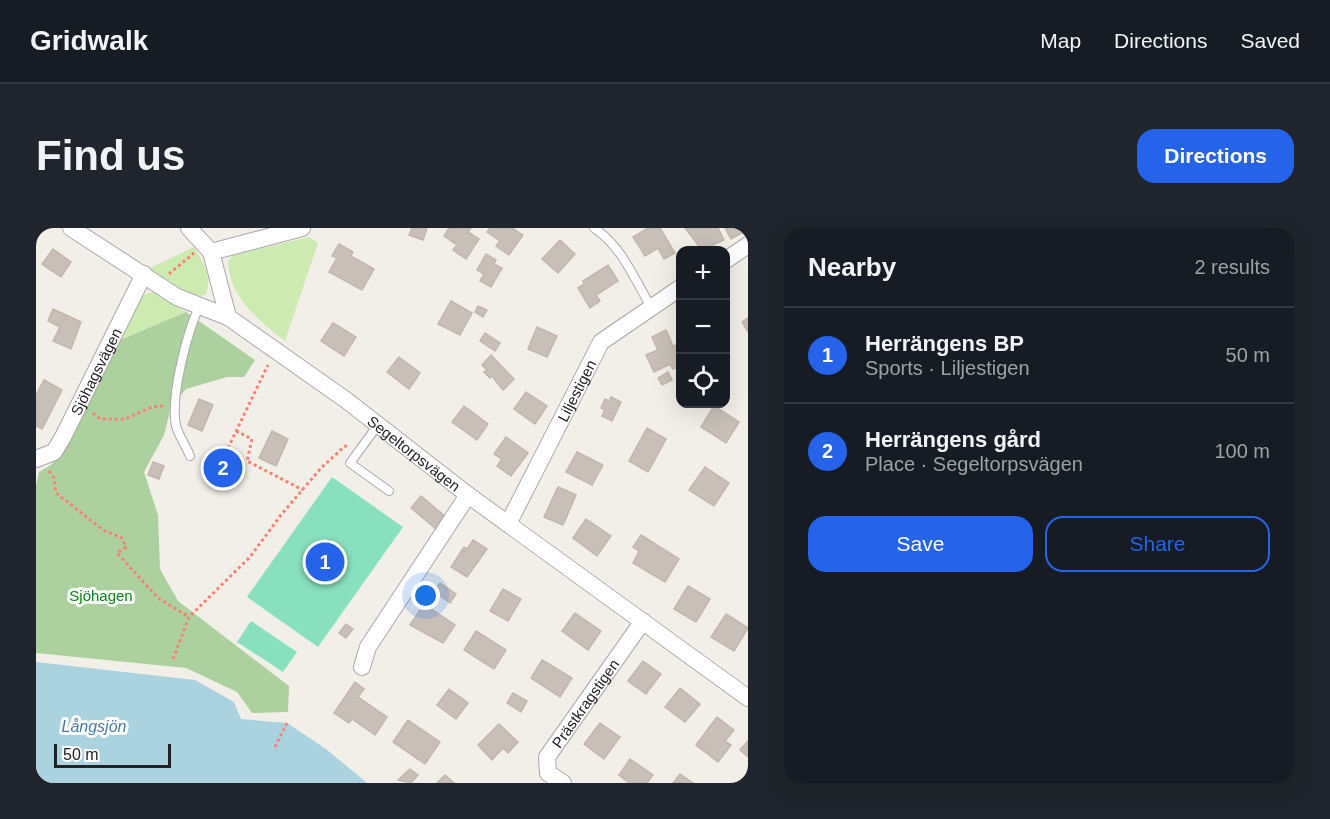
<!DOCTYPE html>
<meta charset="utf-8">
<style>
body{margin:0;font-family:Helvetica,sans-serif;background:#20242c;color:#f1f3f6}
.controls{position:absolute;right:18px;top:18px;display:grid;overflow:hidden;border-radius:12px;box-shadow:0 6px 24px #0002}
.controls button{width:54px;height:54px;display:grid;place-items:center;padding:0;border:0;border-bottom:2px solid #363941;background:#171b24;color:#f1f3f6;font:30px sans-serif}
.scale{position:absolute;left:18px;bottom:15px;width:117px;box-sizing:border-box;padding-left:6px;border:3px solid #222;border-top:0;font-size:16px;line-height:21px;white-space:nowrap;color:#222;-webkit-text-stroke:4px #fff;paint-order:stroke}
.you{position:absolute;left:390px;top:368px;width:21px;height:21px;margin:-15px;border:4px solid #fff;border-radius:50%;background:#1a73e8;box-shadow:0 0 0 9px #1a73e833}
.badge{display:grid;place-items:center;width:39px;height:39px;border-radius:50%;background:#2563eb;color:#fff;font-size:20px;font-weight:700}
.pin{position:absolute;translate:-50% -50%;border:3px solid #fff;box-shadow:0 2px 6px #0006}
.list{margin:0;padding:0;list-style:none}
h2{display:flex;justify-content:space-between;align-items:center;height:78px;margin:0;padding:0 24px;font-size:26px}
h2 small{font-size:20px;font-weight:400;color:#9ea1a6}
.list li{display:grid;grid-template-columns:39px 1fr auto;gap:18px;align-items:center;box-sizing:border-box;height:96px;padding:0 24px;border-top:2px solid #363941}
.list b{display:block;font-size:22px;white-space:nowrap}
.list p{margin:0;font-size:20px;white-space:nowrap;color:#9ea1a6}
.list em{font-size:20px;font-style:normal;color:#9ea1a6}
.actions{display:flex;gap:12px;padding:18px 24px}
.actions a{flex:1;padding:14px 0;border:2px solid #2563eb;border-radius:18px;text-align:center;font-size:21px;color:#2563eb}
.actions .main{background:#2563eb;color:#fff}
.icon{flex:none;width:33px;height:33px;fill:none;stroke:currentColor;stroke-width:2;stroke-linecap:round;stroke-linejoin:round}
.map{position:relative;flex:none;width:712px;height:555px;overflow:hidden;border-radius:18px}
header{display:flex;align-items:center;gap:36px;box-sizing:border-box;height:84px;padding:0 30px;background:#171b24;border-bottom:2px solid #363941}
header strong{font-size:28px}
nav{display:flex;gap:33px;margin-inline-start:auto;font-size:21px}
.intro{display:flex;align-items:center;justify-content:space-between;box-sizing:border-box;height:144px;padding:0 36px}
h1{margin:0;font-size:42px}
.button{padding:15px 27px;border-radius:18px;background:#2563eb;color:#fff;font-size:21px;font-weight:700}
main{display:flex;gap:36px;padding:0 36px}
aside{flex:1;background:#171b24;border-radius:18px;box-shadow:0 6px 24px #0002}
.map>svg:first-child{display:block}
</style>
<header>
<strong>Gridwalk</strong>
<nav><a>Map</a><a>Directions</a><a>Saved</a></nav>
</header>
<div class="intro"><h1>Find us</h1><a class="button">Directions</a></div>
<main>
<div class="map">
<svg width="712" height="555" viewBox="0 0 712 555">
<rect width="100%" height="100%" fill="#f2efe9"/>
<g fill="#cdebb0">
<path d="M273,9l9,6 -33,98c-27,-21 -56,-44 -57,-80l5,-6z"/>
<path d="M158,19c9,16 20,30 11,48 -22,4 -40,-15 -57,-26z"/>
<path d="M118,64l32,20 -66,28 20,-40 5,-6z"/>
</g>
<path fill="#add19e" d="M150,84l69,48 -11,17h-17l-41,12 -15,18 -7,28 -20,37 14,43 2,54 18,32 111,85 -1,26 -36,1 -15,-21 -51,-24 -150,-15v-167l3,-14 13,-8 17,-27 51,-97z"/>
<g fill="#88e0be">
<path d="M296,249l71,50 -85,120 -71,-50z"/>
<path d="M215,393l46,31 -14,20 -46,-30z"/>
</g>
<path fill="#aad3df" d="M0,434l159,18 39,22 7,17 46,4 39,26 41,34h-331z"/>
<g fill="#c7bfb8" stroke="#c4b6ab" stroke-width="1.5">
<path d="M376,0h15l-4,12 -14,-5z"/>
<path d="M413,0h22l-3,4 11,7 -13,20 -13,-9 4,-5 -13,-9z"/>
<path d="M454,0h22l11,7 -14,20 -13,-9 4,-5 -13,-9z"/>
<path d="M612,0h12l15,25 -11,6 -6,-11 -13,8 -12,-19z"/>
<path d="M649,0h33l6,12 -22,10z"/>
<path d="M689,0h15l2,5 -11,6z"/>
<path d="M524,12l15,14 -17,19 -16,-14z"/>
<path d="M303,16l14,8 -2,4 23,13 -12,21 -33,-18 8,-14 -5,-2z"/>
<path d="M17,21l18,13 -10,15 -19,-13z"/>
<path d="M450,26l10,6 -2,4 8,4 -11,19 -11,-6 4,-7 -7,-4z"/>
<path d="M572,37l10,16 -22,14 4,6 -10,7 -12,-20 6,-4 -1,-3z"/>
<path d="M415,73l21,12 -12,22 -22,-11z"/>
<path d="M442,78l9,4 -4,7 -8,-5z"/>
<path d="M17,81l28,13 -10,27 -18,-8 7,-14 -12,-6z"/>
<path d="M712,90v14l-6,-10z"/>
<path d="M297,95l23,14 -12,19 -23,-15z"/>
<path d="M501,99l20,9 -10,21 -19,-8z"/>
<path d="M630,102l7,16 4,-1 3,7v14l-7,3 -3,-5 -16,8 -8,-17 12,-5 -6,-13z"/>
<path d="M449,105l15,10 -5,8 -15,-10z"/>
<path d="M455,127l23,24 -11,11 -11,-14 -2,2 -6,-6 3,-2 -5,-5z"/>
<path d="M363,129l21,16 -11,16 -22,-17z"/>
<path d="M632,144l4,8 -10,5 -4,-7z"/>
<path d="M8,152l18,10 -20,39 -6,-3v-31z"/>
<path d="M490,164l21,14 -12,18 -21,-15z"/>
<path d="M575,169l10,5 -9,19 -10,-5 3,-6 -4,-2 4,-9 4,2z"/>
<path d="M163,171l14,6 -11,26 -14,-6z"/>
<path d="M428,178l24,18 -11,16 -25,-18z"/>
<path d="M678,178l25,16 -13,21 -25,-16z"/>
<path d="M611,200l19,11 -18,33 -19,-11z"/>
<path d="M236,203l16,8 -12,27 -17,-8z"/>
<path d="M470,209l22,16 -17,23 -14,-10 5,-7 -8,-5z"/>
<path d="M187,221l12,6 -2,5 10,4 -9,21 -32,-14 10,-21 8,4z"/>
<path d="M541,224l26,13 -11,20 -26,-13z"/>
<path d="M117,234l11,4 -5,13 -11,-4z"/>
<path d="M669,239l24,16 -15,23 -25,-16z"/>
<path d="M522,259l18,8 -13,30 -19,-8z"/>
<path d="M385,268l25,21 -10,12 -25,-21z"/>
<path d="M550,291l25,17 -14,20 -24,-18z"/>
<path d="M605,307l38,24 -14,23 -32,-19 6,-12 -6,-4z"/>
<path d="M437,312l14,9 -20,28 -16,-10 13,-20 3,2z"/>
<path d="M404,355l16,11 -6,9 -16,-12z"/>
<path d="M652,358l22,13 -14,23 -22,-13z"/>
<path d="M467,361l18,10 -13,22 -18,-10z"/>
<path d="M388,376l31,21 -12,18 -33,-18z"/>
<path d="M539,385l26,18 -13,19 -26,-19z"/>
<path d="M690,386l22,14 -14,23 -23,-14z"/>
<path d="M310,396l7,5 -7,9 -7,-5z"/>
<path d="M440,403l30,19 -12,19 -30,-19z"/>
<path d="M506,432l30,18 -12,19 -29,-19z"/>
<path d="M607,433l18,13 -15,20 -18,-13z"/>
<path d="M319,454l9,7 -6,8 29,20 -12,18 -23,-16 -3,4 -15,-10z"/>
<path d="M644,460l20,16 -15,18 -20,-15z"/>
<path d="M413,461l19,14 -12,16 -19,-14z"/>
<path d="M477,465l14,8 -6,11 -14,-9z"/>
<path d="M681,489l17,13 -9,11 6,4 -13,17 -22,-17z"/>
<path d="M372,492l32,22 -15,22 -32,-22z"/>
<path d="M564,495l20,14 -16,22 -20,-15z"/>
<path d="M463,496l19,18 -10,11 -5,-5 -11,12 -14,-15z"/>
<path d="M712,513v16l-8,-7z"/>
<path d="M594,531l23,16 -6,8h-18l-10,-8z"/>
<path d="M374,541l8,6 -7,8 -13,-3z"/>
<path d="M644,546l13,9h-20z"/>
<path d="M409,547l9,8h-17z"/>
</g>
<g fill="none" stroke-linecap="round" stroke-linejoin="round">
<defs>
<g id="service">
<path d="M558,0c27,17 41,52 57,79"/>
<path d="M342,197l-28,38 39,28"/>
<path d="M154,228c-4,-10 -11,-20 -14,-30 -6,-29 11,-93 23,-119"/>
</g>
<g id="minor">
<path id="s1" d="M35,0l106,69 51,20 118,83 122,95 280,203"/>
<path d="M153,0l22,24 17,65"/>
<path d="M175,24l91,-24"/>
<path d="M690,32l22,-15"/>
<path id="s2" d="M0,231l18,-7 9,-15 81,-163"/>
<path id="s3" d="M472,296l93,-182 79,-54"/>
<path d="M326,439l6,-20 100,-152"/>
<path id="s4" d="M527,555l-15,-10 -1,-16 96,-136"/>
</g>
</defs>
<use href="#service" stroke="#a9a9a9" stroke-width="10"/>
<use href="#minor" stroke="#a9a9a9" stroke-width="18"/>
<g stroke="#fa8072" stroke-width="3" stroke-dasharray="3 3" stroke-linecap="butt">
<path d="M133,46l25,-21"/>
<path d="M57,185l7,6h25l27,-12 11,-1"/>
<path d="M200,203l16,8 -5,22 56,29"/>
<path d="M192,220l40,-83"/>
<path d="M13,243l5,7 2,15 47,37 19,8 4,9 -9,6 41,45 31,19"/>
<path d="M137,431l16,-42 61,-60 31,-42 40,-47 24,-22 3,2"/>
<path d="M239,519l12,-24"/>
</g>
<use href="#service" stroke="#fff" stroke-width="8"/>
<use href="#minor" stroke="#fff" stroke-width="16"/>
</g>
<g text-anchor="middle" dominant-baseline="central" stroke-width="6" stroke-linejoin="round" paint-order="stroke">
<g font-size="15" fill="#222" stroke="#fff">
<text stroke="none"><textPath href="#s2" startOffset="110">Sjöhagsvägen</textPath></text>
<text stroke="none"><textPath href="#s3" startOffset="150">Liljestigen</textPath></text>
<text stroke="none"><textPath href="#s1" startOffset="412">Segeltorpsvägen</textPath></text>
<text stroke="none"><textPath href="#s4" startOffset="100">Prästkragstigen</textPath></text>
</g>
<g font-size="15" fill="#0c8416" stroke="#fff">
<text x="65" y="367">Sjöhagen</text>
</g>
<g font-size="16" font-style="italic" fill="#4a7aab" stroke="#fff">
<text x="58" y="498">Långsjön</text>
</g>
</g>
</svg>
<div class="controls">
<button>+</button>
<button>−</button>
<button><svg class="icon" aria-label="locate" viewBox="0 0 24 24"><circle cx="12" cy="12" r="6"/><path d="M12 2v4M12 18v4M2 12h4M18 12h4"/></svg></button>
</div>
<div class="scale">50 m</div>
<div class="you"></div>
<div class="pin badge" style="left:289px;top:334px">1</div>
<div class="pin badge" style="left:187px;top:240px">2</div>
</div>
<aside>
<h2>Nearby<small>2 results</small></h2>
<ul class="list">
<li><span class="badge">1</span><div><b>Herrängens BP</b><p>Sports · Liljestigen</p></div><em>50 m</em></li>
<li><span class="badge">2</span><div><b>Herrängens gård</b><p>Place · Segeltorpsvägen</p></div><em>100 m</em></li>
</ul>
<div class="actions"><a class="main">Save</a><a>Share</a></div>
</aside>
</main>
